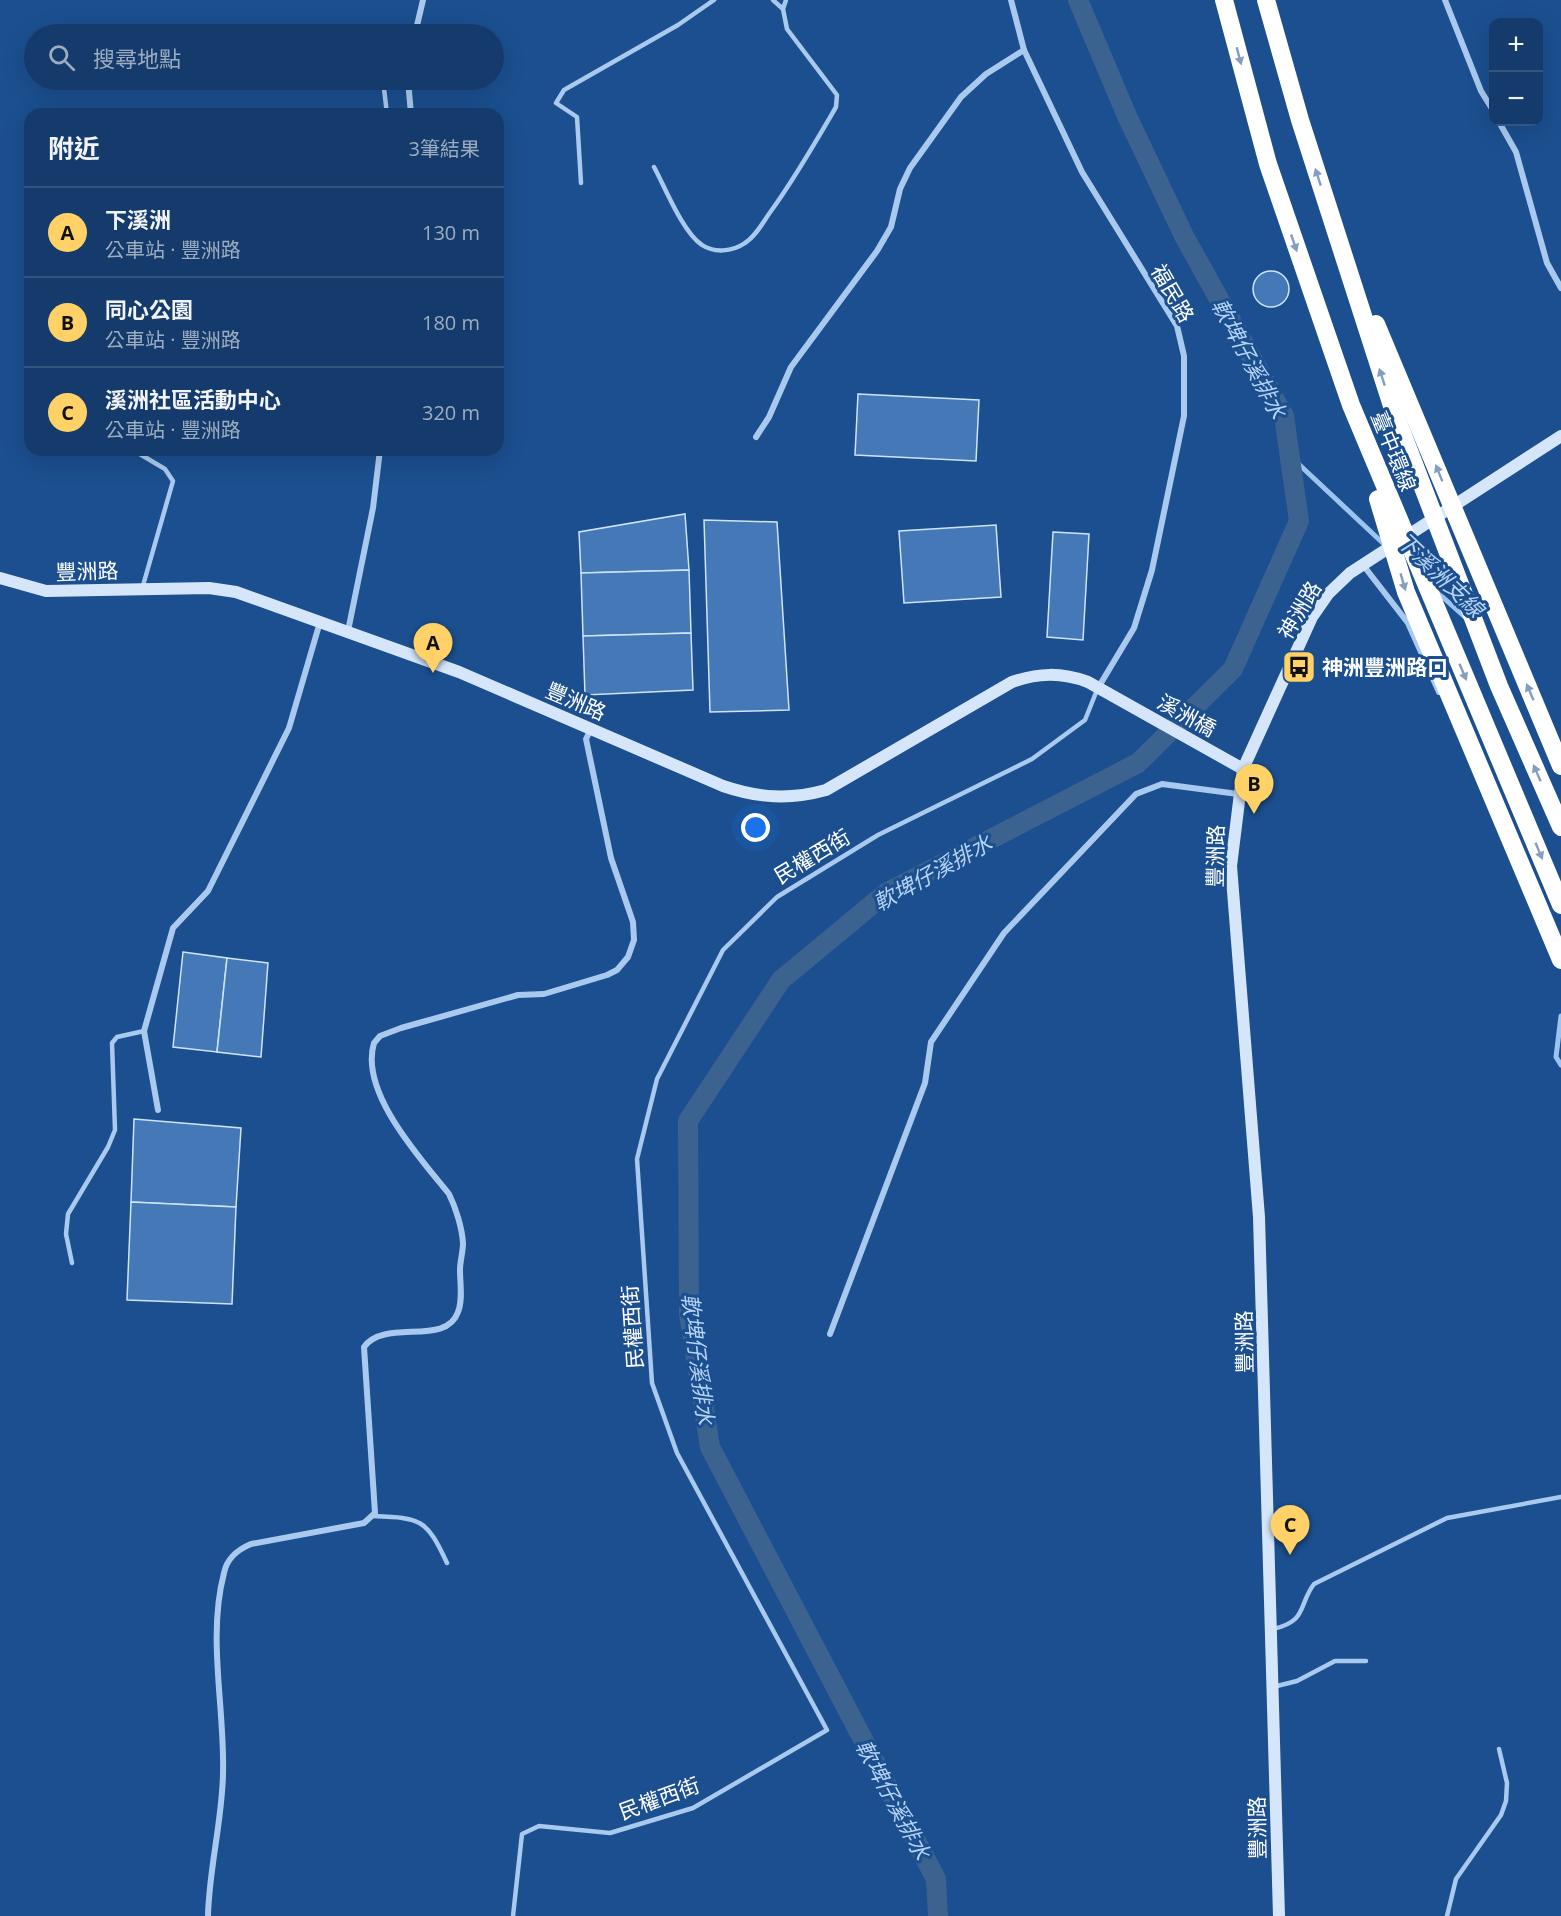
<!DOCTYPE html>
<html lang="zh-TW">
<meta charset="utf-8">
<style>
body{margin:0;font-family:"Open Sans","Noto Sans TC",sans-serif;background:#1d4271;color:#f1f3f6}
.controls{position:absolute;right:18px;top:18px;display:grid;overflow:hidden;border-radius:12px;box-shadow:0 6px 24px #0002}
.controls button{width:54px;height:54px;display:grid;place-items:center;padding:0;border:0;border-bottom:2px solid #33557e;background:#143b6b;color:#f1f3f6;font:30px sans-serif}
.you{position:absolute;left:756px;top:828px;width:21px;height:21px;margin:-15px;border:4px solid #fff;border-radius:50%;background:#1a73e8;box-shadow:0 0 0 9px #1a73e833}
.badge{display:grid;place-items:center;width:39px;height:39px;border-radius:50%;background:#ffd166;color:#111;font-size:20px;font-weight:700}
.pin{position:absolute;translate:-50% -50px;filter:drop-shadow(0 2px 3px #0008)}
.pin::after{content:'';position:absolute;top:32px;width:21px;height:18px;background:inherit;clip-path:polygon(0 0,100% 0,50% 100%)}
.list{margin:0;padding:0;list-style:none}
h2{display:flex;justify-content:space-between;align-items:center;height:78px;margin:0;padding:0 24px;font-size:26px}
h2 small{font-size:20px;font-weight:400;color:#9dadc1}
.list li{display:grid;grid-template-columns:39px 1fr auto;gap:18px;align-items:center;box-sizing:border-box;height:90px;padding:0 24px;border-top:2px solid #33557e}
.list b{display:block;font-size:22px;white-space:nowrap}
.list p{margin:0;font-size:20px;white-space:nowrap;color:#9dadc1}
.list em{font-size:20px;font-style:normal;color:#9dadc1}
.icon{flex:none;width:33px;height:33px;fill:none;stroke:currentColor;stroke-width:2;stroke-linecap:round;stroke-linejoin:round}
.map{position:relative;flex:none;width:1561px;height:1916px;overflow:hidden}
.search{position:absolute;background:#143b6b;box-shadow:0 6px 24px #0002;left:24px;top:24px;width:480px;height:66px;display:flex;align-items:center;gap:15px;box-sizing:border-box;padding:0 21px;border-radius:33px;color:#9dadc1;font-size:22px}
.panel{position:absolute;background:#143b6b;box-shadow:0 6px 24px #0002;left:24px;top:108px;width:480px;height:348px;border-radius:18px}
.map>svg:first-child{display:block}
</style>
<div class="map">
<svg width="1561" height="1916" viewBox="0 0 1561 1916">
<rect width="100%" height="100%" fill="#1b4f8f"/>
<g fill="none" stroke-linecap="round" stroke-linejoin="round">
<g stroke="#9cc4f0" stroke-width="5">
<path d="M1290,456l96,90"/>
<path d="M1437,592l29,26"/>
<path d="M1561,1016l-5,41 5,8"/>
</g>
<path stroke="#3c6290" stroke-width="20" d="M938,1916l-2,-37 -226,-432 -21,-133 -1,-193 93,-141 105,-87 252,-130 95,-94 66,-148 -15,-105 -100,-180 -57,-120 -49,-116"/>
</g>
<g fill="#4478b7" stroke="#cfe3fa" stroke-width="1.5">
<circle cx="1271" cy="289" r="18"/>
<path d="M858,394l121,6 -3,61 -121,-6z"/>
<path d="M685,514l4,56 -108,3 -2,-41z"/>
<path d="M704,520l73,2 12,188 -79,2z"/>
<path d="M996,525l5,72 -97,6 -5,-72z"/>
<path d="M1053,532l36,2 -6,106 -36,-3z"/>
<path d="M689,570l2,63 -108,3 -2,-63z"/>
<path d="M691,633l2,57 -108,5 -2,-59z"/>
<path d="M183,952l44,6 -10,94 -44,-5z"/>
<path d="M227,958l41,5 -7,94 -44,-5z"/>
<path d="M134,1119l107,9 -5,79 -105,-5z"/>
<path d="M131,1202l105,5 -4,97 -105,-4z"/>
</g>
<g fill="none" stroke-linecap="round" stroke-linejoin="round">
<g stroke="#a9c9ee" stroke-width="4.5">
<path d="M773,0l10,9 3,-9"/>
<path d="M383,80l4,34"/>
<path d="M654,167c11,20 29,66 48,78 12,8 30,7 43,-2 11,-7 18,-21 26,-32 24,-33 44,-68 65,-104l1,-12 -50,-66 -4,-20"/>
<path d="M581,183l-4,-66 -21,-14 8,-13 114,-65 36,-25"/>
<path d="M133,450l32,19 8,12 -31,108"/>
<path d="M72,1263l-6,-29 2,-20 40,-67 7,-17 -3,-87 5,-6 27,-6"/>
<path d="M373,1516c48,2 53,2 74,47"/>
<path d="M1273,1629c35,-8 25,-24 41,-45l133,-66 114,-21"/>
<path d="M1273,1687l24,-6 38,-20h31"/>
<path d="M513,1916l9,-82 17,-8 71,7 83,-25 134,-78 -150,-277 -25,-70 -15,-224 20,-80 66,-129 54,-53 101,-62 154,-76 53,-39 12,-30"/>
<path d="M1447,1916l9,-37 45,-64 5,-14 1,-18 -8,-34"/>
</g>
<g stroke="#a9c9ee" stroke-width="6">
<path d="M1011,0l13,50 58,122 95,154 7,30v60l-32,154 -18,58 -36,60"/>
<path d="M1445,0l36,91 13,21"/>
<path d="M415,34l8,-34"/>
<path d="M408,80l3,34"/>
<path d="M1499,122l17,30 31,111 14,25"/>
<path d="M756,437l13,-20 22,-50 86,-116 14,-24 9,-38 10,-21 51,-71 25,-23 38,-24"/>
<path d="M1363,565l45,58 31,69"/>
<path d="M348,631l25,-123 7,-58"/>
<path d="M158,1110l-14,-79 29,-103 35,-37 81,-163 31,-106"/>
<path d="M830,1334l95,-251 6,-41 73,-109 132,-139 26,-10 76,10"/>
<path d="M208,1916c1,-47 14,-94 15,-142 2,-66 -16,-136 1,-201 3,-15 13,-23 27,-29l113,-21 11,-10 -11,-166c21,-29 82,0 94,-35 5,-12 2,-29 2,-42 0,-9 3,-18 3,-27 -1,-15 -7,-35 -14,-49 -28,-35 -90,-102 -75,-151l6,-7 21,-8 117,-33 26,-1 63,-19 10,-5 11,-13 6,-17 -1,-18 -22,-64 -25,-119 5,-10"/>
</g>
<g stroke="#d6e6fa" stroke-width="12">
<path d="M0,578l46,13 163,-3 27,4 223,80 264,114c35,12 67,14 103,4l186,-108c26,-9 49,-10 76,0l155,87"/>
<path d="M1279,1916l-20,-699 -28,-351 12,-97 69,-152 16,-23 22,-21 211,-137"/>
</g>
<g stroke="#fff" stroke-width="18">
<path d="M1224,0l44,164 83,241 210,500"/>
<path d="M1266,0l34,120 93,289 106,277 62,141"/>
<path d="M1376,324l185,442"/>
<path d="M1378,499l28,93 155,368"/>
</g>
</g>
<defs><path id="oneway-solid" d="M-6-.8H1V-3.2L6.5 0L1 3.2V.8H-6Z" transform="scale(1.5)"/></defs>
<g fill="#829ec1">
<use href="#oneway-solid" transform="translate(1239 56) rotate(75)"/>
<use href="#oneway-solid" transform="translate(1318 177) rotate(-108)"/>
<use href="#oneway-solid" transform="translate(1294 243) rotate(71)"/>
<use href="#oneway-solid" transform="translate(1382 377) rotate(-108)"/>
<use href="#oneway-solid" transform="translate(1439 473) rotate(-112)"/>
<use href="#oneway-solid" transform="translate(1403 582) rotate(74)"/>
<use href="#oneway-solid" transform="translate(1463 672) rotate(67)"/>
<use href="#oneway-solid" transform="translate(1530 692) rotate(-113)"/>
<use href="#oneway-solid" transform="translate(1537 773) rotate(-114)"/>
<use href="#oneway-solid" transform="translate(1539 851) rotate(67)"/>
</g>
<defs>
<symbol id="bus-square" viewBox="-11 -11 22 22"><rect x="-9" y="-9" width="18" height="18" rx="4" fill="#ffd166" stroke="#1b4f8f"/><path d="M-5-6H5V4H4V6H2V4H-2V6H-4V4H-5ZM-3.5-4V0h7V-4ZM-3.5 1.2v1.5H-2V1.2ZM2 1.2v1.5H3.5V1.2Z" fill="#111"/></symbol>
</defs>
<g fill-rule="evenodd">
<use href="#bus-square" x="1280" y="648" width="38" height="38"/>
</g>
<g text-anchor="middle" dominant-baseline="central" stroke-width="6" stroke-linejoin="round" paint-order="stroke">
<g font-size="21" fill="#fff" stroke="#1b4f8f">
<text transform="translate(1173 293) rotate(60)">福民路</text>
<text transform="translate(1394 451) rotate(68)">臺中環線</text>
<text transform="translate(87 571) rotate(-2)">豐洲路</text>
<text transform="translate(1299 610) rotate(-59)">神洲路</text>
<text transform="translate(576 701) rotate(23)">豐洲路</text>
<text transform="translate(1187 715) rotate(29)">溪洲橋</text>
<text transform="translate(812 856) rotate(-31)">民權西街</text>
<text transform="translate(1215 856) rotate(-89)">豐洲路</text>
<text transform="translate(632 1327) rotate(-94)">民權西街</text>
<text transform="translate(1244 1342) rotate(-91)">豐洲路</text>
<text transform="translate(659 1798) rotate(-20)">民權西街</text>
<text transform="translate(1257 1828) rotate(-91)">豐洲路</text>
</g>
<g font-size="21" font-weight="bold" fill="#fff" stroke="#1b4f8f" text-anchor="start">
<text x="1322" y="667">神洲豐洲路口</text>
</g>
<g font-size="22" font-style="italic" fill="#b5d3f5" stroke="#1b4f8f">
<text transform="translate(1250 358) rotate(62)">軟埤仔溪排水</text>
<text transform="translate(1441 574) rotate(44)">下溪洲支線</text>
<text transform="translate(932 872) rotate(-29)">軟埤仔溪排水</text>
<text transform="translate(699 1359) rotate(83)">軟埤仔溪排水</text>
<text transform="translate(894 1799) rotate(62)">軟埤仔溪排水</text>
</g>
</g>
</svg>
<div class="controls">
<button>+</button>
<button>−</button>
</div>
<div class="you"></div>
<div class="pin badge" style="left:433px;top:673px">A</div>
<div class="pin badge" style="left:1254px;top:814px">B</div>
<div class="pin badge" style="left:1290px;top:1555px">C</div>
<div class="search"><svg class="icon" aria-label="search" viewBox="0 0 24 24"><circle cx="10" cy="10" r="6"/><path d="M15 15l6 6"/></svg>搜尋地點</div>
<section class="panel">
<h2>附近<small>3筆結果</small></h2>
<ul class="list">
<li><span class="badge">A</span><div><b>下溪洲</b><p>公車站 · 豐洲路</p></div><em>130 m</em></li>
<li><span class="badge">B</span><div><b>同心公園</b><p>公車站 · 豐洲路</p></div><em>180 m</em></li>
<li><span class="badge">C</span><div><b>溪洲社區活動中心</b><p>公車站 · 豐洲路</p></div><em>320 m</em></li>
</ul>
</section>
</div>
